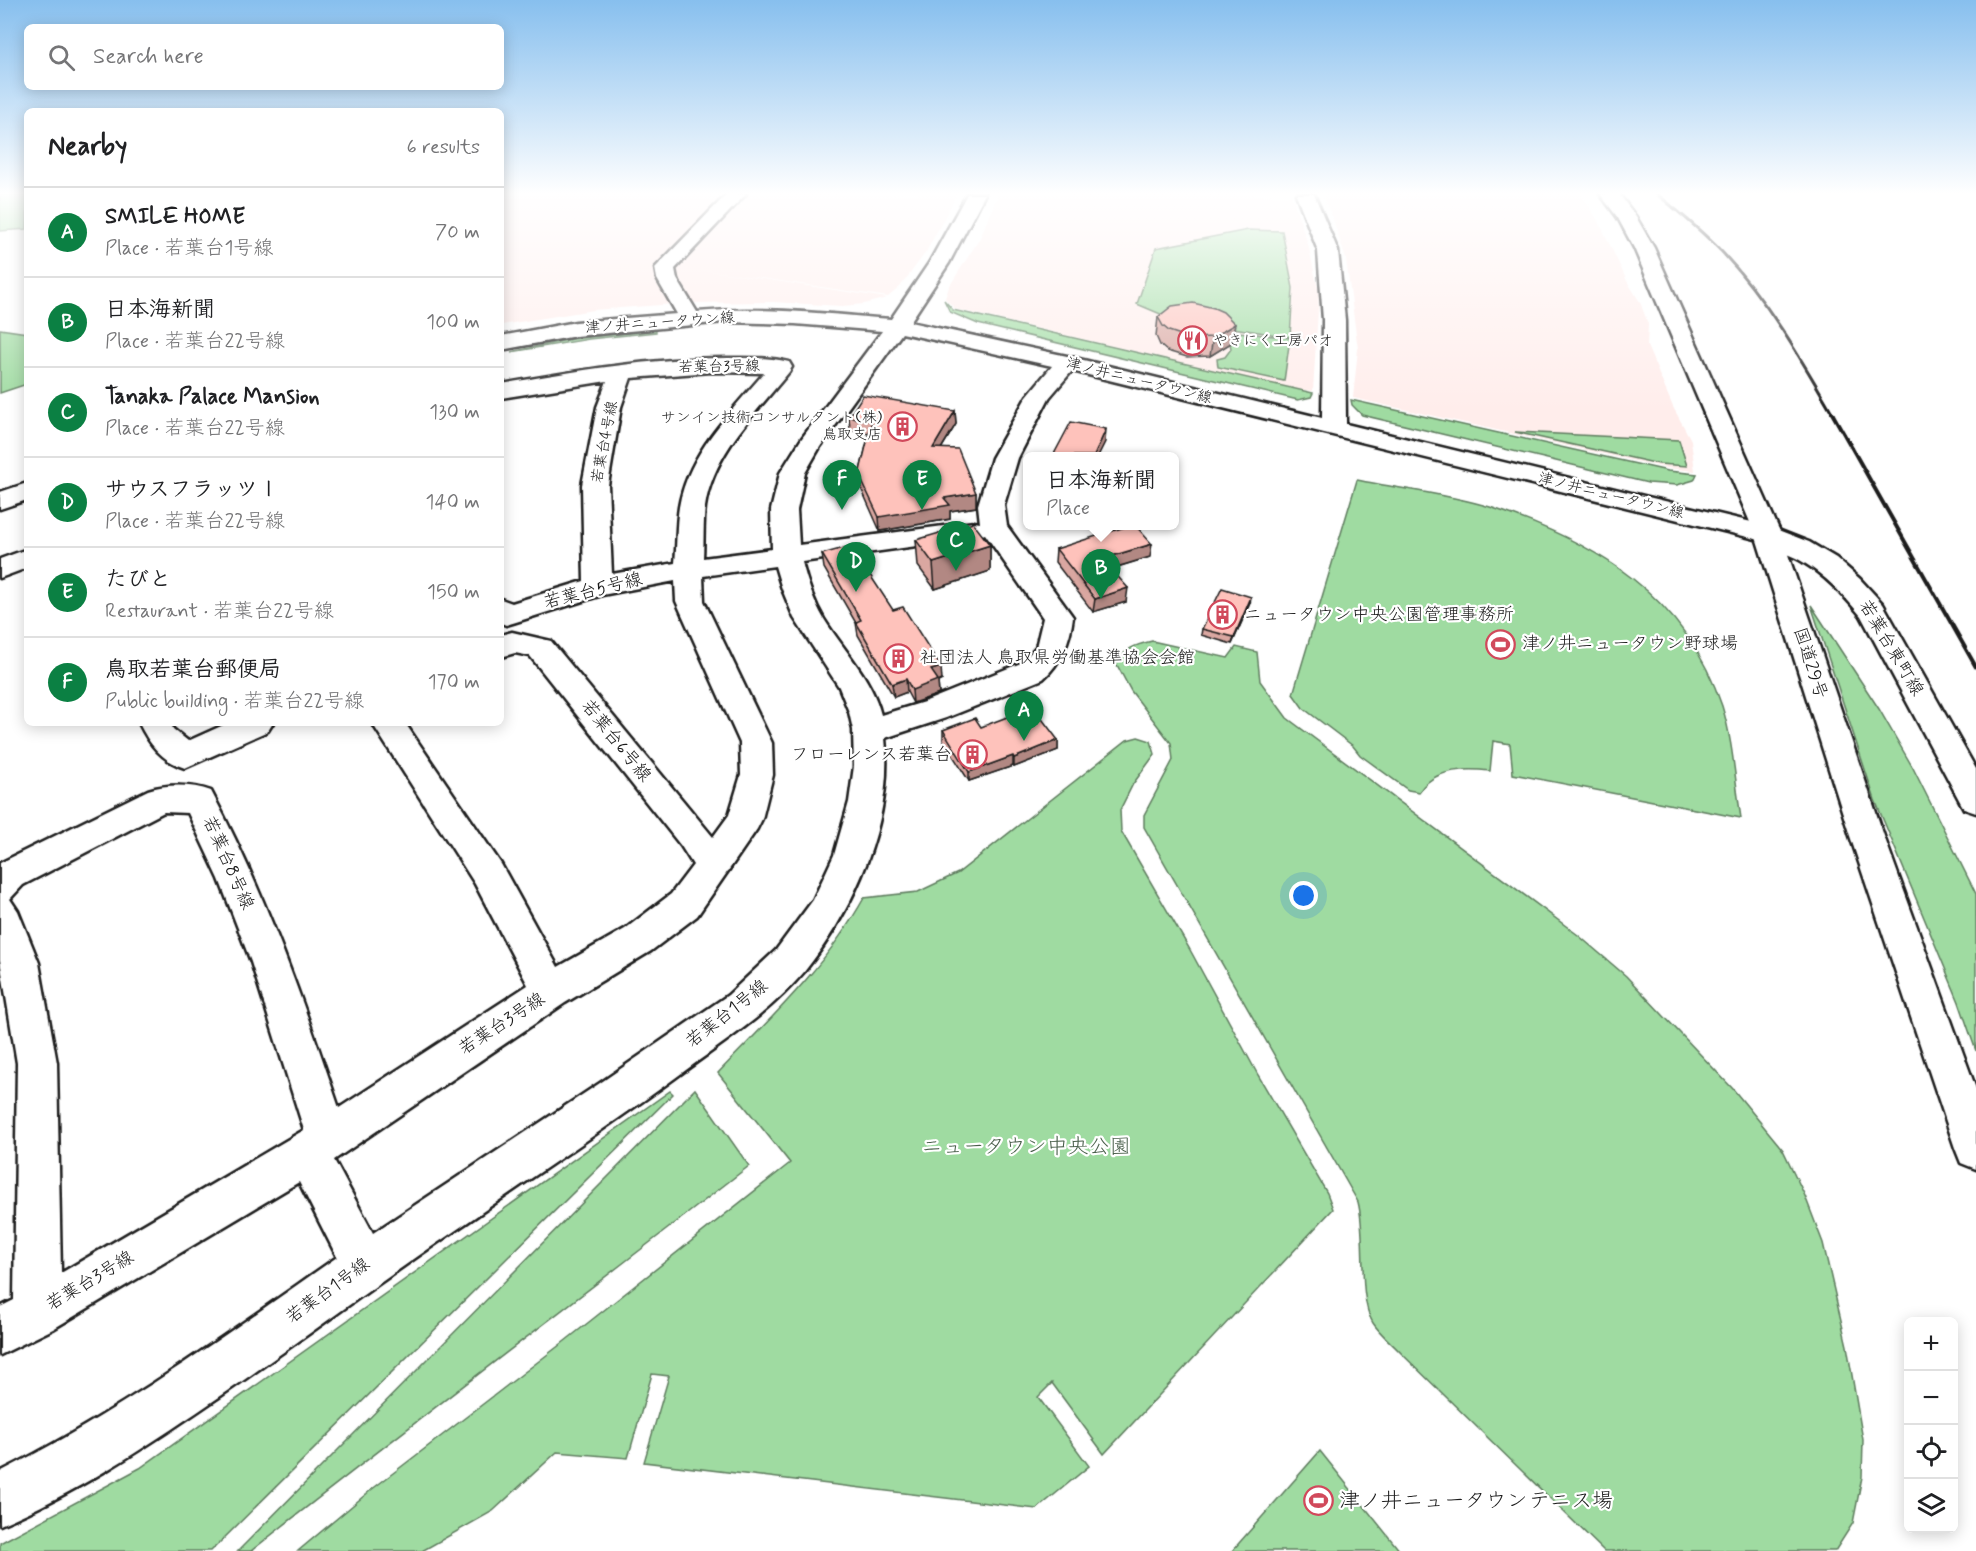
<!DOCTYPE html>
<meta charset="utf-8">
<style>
body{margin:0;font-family:Mynerve,"Klee One",sans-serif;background:#f2f2f2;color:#202124}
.controls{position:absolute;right:18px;bottom:18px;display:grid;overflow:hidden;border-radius:9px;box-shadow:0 3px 15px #0003}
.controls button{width:54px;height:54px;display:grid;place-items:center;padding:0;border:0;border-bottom:2px solid #e0e0e0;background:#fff;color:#202124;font:30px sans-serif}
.you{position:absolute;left:1304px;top:896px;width:21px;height:21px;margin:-15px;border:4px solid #fff;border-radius:50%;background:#1a73e8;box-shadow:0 0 0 9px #1a73e833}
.badge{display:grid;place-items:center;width:39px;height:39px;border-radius:50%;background:#0b8043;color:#fff;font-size:20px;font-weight:700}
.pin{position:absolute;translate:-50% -50px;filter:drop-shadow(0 2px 3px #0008)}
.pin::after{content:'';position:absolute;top:32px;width:21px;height:18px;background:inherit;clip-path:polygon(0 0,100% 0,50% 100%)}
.popup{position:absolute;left:1023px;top:452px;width:156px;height:78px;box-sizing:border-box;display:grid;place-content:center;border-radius:9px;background:#fff;filter:drop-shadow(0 2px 4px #0005);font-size:20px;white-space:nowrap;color:#757577}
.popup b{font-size:22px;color:#202124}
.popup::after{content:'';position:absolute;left:50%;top:100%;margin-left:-12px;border:12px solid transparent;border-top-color:#fff}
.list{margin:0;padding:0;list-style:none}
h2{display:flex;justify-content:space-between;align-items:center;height:78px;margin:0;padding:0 24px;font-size:26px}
h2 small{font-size:20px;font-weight:400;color:#757577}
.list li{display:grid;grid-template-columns:39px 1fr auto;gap:18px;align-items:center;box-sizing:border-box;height:90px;padding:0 24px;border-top:2px solid #e0e0e0}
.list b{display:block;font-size:22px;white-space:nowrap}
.list p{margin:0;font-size:20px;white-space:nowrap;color:#757577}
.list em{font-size:20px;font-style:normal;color:#757577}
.icon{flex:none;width:33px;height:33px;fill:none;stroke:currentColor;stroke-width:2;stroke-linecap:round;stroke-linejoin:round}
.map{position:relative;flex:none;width:1976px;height:1551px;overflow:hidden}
.search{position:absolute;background:#fff;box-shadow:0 3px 15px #0003;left:24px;top:24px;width:480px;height:66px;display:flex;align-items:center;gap:15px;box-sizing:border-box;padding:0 21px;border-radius:9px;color:#757577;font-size:22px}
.panel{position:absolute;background:#fff;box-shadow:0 3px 15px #0003;left:24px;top:108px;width:480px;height:618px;border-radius:9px}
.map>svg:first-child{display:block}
</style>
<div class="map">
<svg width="1976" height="1551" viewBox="0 0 1976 1551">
<rect width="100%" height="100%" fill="#fff"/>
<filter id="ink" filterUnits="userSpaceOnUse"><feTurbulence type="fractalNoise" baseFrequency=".0167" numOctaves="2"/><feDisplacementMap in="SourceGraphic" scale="12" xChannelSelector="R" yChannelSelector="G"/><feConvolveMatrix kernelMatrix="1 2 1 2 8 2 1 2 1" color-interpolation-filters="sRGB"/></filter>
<g filter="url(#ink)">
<g fill="#ffedeb">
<path d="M501,194h230l-70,71 13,39 -81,6 -92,15z"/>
<path d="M742,194h215l-31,58 -26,35 -12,10 -196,-29 195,30 -23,6 -22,2 -69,-4 -85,1 -14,-23 -2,-14z"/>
<path d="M998,194l293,1 17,49 11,49 -6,98 -17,-2 -341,-80 -10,-11 4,-11 31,-49z"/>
<path d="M1322,194h259l19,30 27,57 13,21 8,22 -1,22 26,61 18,33 4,31 -29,-3 -313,-70 5,-49 -12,-90 -13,-40z"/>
</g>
<g fill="#9fdba1" stroke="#5e7c5e" stroke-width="1.5">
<path d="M0,194h27v35l-27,2z"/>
<path d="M1248,230l34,1 11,57 -3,49 -120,-19 -33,-14 19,-56z"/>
<path d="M944,300l9,10 360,83 -2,4 -13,3 -320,-76 -28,-12z"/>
<path d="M0,329l27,4v51l-27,9z"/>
<path d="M656,330v2l-67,7 -78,13 61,-13z"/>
<path d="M1222,330l68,8 -6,43 -66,-14 -1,-8 8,-2 6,-8 -2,-13z"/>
<path d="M1351,400l317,71 29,3 -3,6 -17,5 -29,-2 -286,-68 -10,-10z"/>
<path d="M1515,432l164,8 8,26 -28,-2z"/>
<path d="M1357,480c44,9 91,14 133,27 106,35 195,88 232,199 11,35 13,75 19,112l-228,-44 -3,-30 -17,-3 -3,30c-24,-3 -56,-3 -71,21l-11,-2 -48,-35 -7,-9 -50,-38 -10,-14z"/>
<path d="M1811,605l68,104 34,59 63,126v157l-17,-49 -84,-202z"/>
<path d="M1152,641l76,17 8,-11 21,5 3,29 27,37 291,217 48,41 107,113 50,61 22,46 18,47 24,103 16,94 -1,37 -9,46 -18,28h-231l-202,-197c-9,-10 -22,-20 -29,-31 -16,-26 -6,-88 -15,-121l-214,-375v-12l29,-55 -2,-17 -40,-52 -15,-28c10,-15 19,-18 36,-22z"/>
<path d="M1138,737l13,4 4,13 -22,30 -13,26 1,21 68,117 69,127 69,118 6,16 -229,245 -52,-71 -14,14 51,69 -52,43 -393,-47 25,-86 -17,-2 -24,84 -71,-6 -64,59 -71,40h-124l73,-61 194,-149 225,-178 -72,-90c53,-55 109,-108 146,-175l54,-6 40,-19 169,-133z"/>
<path d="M695,1089l54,77c-166,129 -334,255 -498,385h-13z"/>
<path d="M670,1091l3,3 -462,457h-211v-8l140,-75z"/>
<path d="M1320,1451l80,100h-168z"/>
</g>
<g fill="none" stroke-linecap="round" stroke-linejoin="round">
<defs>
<g id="minor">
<path d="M727,194h19l-71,75 2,10 20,33c65,-6 130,2 194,7l38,-56 38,-69h18l-36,69 -39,59 157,34 255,62 1,-98 -5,-69 -22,-57h18l24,57 7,69 1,104 422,102 10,2 3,6 -3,6 -10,2 -696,-171 -23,27 -31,60 -14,47 3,21 66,91c-3,24 -12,46 -30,62l-97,39 -61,20c9,82 -30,171 -81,234 -33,39 -73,65 -114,95 -74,55 -152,106 -228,159 -86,58 -168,120 -253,178 -66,45 -135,90 -209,121v-53c120,-60 228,-139 337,-215l-38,-75 -246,147 -53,26v-48l14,-7 3,-237 -17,-103v-97l148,-73c19,-6 44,-6 63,1 54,101 91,208 128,317l189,-123 -53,-101 -103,-161h33l96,141 57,103 67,-38 46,-35 22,-29 -12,-19 -151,-190 -15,-3 -14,4v-22l11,-3 39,9 162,196 16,-22 12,-40 -1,-32 -64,-142 -1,-20 -73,14 -86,27 -10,3 -5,-2v-24l11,4 72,-22 -2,-96 15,-78 10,-26 -106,17v-14c74,-13 149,-26 224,-26 21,0 44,-1 64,4l3,5 -3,5c-33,41 -76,81 -84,135 -2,17 -1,35 -2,51l69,-9 -1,-39 9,-37 22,-35 80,-107 -87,-7 -70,-2 -149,14 -75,14v-14l75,-14 101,-8 -20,-35 -2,-11zM902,333l150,33 -25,30 -35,62 -14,47 2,18 -6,-1 -175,23 -2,-35 8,-37 15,-26zM711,372l53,1c-34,40 -76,80 -85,134 -3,18 -2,38 -4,56l-63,11 -4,-89 13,-78 10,-29zM985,534l58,84 -7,29 -15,16 -97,39 -43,13c-9,-37 -37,-64 -57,-96 -10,-17 -17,-37 -22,-57l172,-24zM775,566l7,23 12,29 45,69 10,25 4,18 1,36 -5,36 -15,53 -21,45 -37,50 -48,45 -128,88 -227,150 -39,-73 231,-157 86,-52 46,-35 60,-87 5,-10 11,-44 -1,-32 -68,-142 -1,-25zM164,812l24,1 31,66 32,83 53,168 -243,143 -4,-210 -18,-100 -21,-52 -8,-12 13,-14z"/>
<path d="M27,483v17l-27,9v-17z"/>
<path d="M27,549v19l-27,10v-19z"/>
<path d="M139,723h32l2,6 15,12 40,-18h45l-5,8 -83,37c-23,-7 -36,-24 -46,-45z"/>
</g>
<path id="major" d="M1768,526l41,16 27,16 24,21 23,25 93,165v44l-12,-4 -103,-193c-17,-21 -35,-40 -58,-54 -14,-9 -40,-15 -48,-28l3,-6z"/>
<path id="highway" d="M1600,194h19l17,23 18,31 127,286 103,302 92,253v80l-15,-6 -6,-15 -105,-312 -95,-302 -121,-286 -16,-30z"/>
</defs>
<use href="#minor" stroke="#1c1c1c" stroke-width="5"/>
<use href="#major" stroke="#1c1c1c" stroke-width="5"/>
<use href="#highway" stroke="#1c1c1c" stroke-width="5"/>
<use href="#minor" fill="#fff" fill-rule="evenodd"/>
<use href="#major" fill="#fff" fill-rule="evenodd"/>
<use href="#highway" fill="#fff" fill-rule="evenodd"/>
<path stroke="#1c1c1c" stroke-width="3" d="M1657,194c22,18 45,37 65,58 45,48 78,105 111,162"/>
<path stroke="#1c1c1c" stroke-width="4" d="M1832,413l144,254"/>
</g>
<g fill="#daa7a1" stroke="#1c1c1c" stroke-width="1.5">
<path d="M1158,317l73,26 -21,13 -23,1 -20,-6 -7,-6 -4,-9z"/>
<path d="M955,411l1,13 -15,25 35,44v14l-26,4v8l-70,12 -19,-43 -2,-13 10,-41 -19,-4 -1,-13z"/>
<path d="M916,540l74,5v26l-55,18 -17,-23z"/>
<path d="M1056,549l94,8 -39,12 15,33 -33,10 -38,-50z"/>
<path d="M822,554l71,56 49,70 -4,2 1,12 -26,9 -6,-11 -13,5 -36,-62 -2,-12 -32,-55z"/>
<path d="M1250,603l-18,41 -31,-9 1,-6z"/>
<path d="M981,727l77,13v10l-44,17 -1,-1 -44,15 -26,-41v-10z"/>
</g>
<g fill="#b28883" stroke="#1c1c1c" stroke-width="1.5">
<path d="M1235,324l-4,19 -21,13 3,-19z"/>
<path d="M955,411l1,13 -23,38v-14z"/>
<path d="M1106,429l-1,13 -7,14h-4z"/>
<path d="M976,493v14l-26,4v8l-70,12 -1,-14 65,-19z"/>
<path d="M1152,544l-2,13 -50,15 2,-13z"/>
<path d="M990,545v26l-55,18 -2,-26z"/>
<path d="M1128,588l-2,14 -33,10 2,-13z"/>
<path d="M1251,597l-1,6 -18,41 2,-7z"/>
<path d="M941,667l1,13 -4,2 1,12 -26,9 -1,-13 19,-20z"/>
<path d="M906,679l1,13 -13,5 -2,-13z"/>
<path d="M1058,740v10l-44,17v-9z"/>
<path d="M1013,756v10l-44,15v-9z"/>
</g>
<g fill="#fec2bb" stroke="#1c1c1c" stroke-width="1.5">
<path d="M1193,303l21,5 9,4 12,12 -22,13 -23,1 -21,-7 -6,-5 -5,-9 14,-11z"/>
<path d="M863,395l92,16 -22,37 25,1 18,44 -32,5 6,7 -71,12 -20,-42 13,-54 -23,-4z"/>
<path d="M1071,422l35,7 -12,27h-41z"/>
<path d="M973,523l17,22 -57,18 -17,-23z"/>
<path d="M1131,525h4l17,19 -50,15 26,29 -33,11 -39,-50z"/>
<path d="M851,546l42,64 10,-3 38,60 -10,3 7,10 -26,10 -6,-11 -14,5 -36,-62 5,-2 -39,-66z"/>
<path d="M1222,588l29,9 -17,40 -32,-8z"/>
<path d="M1033,707l25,33 -44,18 -1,-2 -44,16 -26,-42 32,-12 6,9z"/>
</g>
</g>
<linearGradient id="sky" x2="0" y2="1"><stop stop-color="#87bfee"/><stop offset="0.47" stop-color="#fff"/><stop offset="1" stop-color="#fff" stop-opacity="0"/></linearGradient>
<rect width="1976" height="411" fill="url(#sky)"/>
<defs>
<symbol id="restaurant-ring" viewBox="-11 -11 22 22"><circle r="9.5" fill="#fff" stroke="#d1495b" stroke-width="1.5"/><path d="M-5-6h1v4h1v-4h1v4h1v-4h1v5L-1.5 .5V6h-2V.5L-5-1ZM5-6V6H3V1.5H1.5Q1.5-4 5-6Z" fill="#d1495b"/></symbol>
<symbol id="building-ring" viewBox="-11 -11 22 22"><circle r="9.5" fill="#fff" stroke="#d1495b" stroke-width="1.5"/><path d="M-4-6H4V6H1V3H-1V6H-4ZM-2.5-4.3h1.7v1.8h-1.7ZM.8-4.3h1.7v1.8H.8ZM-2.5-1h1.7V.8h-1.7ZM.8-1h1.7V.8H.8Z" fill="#d1495b"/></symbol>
<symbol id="stadium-ring" viewBox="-11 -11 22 22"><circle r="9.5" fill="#fff" stroke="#d1495b" stroke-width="1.5"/><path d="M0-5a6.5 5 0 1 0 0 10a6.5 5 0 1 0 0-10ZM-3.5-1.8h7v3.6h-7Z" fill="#d1495b"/></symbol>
</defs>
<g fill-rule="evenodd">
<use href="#restaurant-ring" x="1176" y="324" width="33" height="33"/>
<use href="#building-ring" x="886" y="410" width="33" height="33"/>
<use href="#building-ring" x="1206" y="598" width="33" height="33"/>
<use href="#stadium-ring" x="1484" y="628" width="33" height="33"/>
<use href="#building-ring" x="882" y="642" width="33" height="33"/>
<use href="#building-ring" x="956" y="738" width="33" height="33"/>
<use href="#stadium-ring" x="1302" y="1484" width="33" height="33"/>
</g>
<g text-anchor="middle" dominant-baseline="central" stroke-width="4.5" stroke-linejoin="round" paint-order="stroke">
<g font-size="15" fill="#1c1c1c" stroke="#fff">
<text transform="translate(660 323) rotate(-4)">津ノ井ニュータウン線</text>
<text transform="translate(719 367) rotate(-1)">若葉台3号線</text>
<text transform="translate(1139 381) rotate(14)">津ノ井ニュータウン線</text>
<text transform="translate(605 442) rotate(-79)">若葉台4号線</text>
<text transform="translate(1611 496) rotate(14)">津ノ井ニュータウン線</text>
</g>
<g font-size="15" fill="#1c1c1c" stroke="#fff" text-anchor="start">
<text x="1213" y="341">やきにく工房パオ</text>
<text x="882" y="418" text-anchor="end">サンイン技術コンサルタント(株)<tspan x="882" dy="17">鳥取支店</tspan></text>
</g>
<g font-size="18" fill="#1c1c1c" stroke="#fff">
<text transform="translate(593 591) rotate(-14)">若葉台5号線</text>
<text transform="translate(1891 648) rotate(59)">若葉台東町線</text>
<text transform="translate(1810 663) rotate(72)">国道29号</text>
<text transform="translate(616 741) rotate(51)">若葉台6号線</text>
<text transform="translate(228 863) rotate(66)">若葉台8号線</text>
<text transform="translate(727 1014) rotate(-38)">若葉台1号線</text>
<text transform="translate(502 1024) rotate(-33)">若葉台3号線</text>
<text transform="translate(90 1281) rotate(-31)">若葉台3号線</text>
<text transform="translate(328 1291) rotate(-36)">若葉台1号線</text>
</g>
<g font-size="18" fill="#1c1c1c" stroke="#fff" text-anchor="start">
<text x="1244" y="615">ニュータウン中央公園管理事務所</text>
<text x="1522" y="644">津ノ井ニュータウン野球場</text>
<text x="920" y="658">社団法人 鳥取県労働基準協会会館</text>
<text x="952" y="755" text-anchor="end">フローレンス若葉台</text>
</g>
<g font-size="21" fill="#4a5f4b" stroke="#fff">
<text x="1026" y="1147">ニュータウン中央公園</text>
</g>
<g font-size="21" fill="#1c1c1c" stroke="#fff" text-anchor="start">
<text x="1339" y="1501">津ノ井ニュータウンテニス場</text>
</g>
</g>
</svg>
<div class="controls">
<button>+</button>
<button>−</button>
<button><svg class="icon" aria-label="locate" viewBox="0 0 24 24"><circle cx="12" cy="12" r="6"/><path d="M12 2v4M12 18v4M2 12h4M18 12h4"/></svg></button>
<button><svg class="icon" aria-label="layers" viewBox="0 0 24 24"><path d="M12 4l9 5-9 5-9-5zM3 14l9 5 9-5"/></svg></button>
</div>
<div class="you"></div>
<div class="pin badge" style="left:1024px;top:741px">A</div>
<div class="pin badge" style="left:1101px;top:599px">B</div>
<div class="popup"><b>日本海新聞</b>Place</div>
<div class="pin badge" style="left:956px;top:571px">C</div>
<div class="pin badge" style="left:856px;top:592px">D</div>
<div class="pin badge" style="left:922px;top:510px">E</div>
<div class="pin badge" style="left:842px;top:510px">F</div>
<div class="search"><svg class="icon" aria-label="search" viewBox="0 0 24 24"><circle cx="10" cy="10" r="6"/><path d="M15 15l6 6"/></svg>Search here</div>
<section class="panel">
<h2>Nearby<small>6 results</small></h2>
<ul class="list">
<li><span class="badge">A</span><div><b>SMILE HOME</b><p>Place · 若葉台1号線</p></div><em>70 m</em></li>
<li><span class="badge">B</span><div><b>日本海新聞</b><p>Place · 若葉台22号線</p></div><em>100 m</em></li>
<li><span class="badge">C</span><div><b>Tanaka Palace Mansion</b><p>Place · 若葉台22号線</p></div><em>130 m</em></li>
<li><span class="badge">D</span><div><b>サウスフラッツＩ</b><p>Place · 若葉台22号線</p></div><em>140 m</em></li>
<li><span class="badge">E</span><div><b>たびと</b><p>Restaurant · 若葉台22号線</p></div><em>150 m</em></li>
<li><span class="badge">F</span><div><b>鳥取若葉台郵便局</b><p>Public building · 若葉台22号線</p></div><em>170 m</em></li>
</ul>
</section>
</div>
